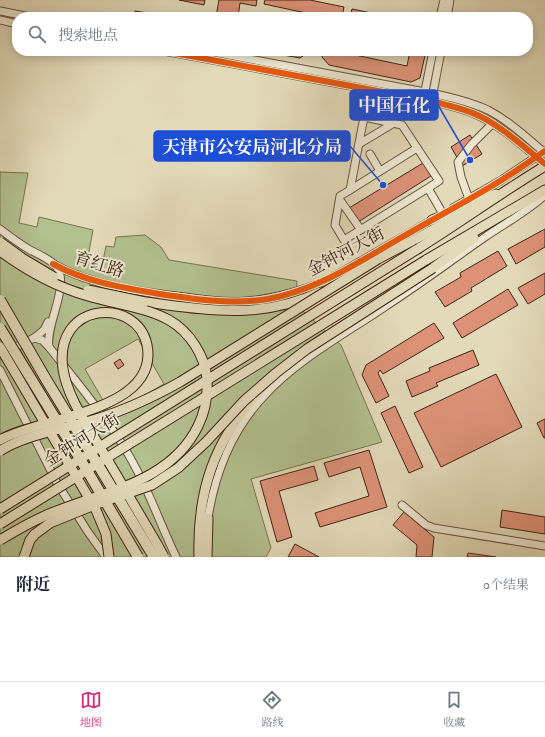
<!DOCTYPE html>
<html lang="zh">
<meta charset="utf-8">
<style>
body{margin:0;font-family:"IM FELL DW Pica","Noto Serif SC",serif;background:#f6f6f7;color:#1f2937}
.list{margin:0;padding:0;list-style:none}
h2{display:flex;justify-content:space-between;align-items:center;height:52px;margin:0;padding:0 16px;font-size:17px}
h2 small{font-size:13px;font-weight:400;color:#747a83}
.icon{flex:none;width:22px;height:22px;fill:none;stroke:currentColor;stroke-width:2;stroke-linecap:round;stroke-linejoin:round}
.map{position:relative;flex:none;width:545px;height:557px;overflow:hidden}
.search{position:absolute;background:#fff;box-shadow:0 2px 10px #0003;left:12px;right:12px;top:12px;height:44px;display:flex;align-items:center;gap:10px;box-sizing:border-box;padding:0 14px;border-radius:16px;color:#747a83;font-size:15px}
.sheet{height:124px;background:#fff}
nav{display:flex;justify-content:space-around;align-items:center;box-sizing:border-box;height:56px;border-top:1px solid #e0e1e3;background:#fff;font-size:11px;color:#747a83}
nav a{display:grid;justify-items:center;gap:2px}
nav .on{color:#db2777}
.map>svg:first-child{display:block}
</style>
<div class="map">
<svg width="545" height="557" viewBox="0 0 545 557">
<rect width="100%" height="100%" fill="#e3dab9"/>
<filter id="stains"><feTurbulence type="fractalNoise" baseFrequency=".005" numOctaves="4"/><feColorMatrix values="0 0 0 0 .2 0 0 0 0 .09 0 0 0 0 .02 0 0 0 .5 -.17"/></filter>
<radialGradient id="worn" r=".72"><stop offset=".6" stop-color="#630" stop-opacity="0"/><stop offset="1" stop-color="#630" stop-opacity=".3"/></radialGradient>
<path fill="#b3c090" stroke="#7a7250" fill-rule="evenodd" d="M0,172l28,1 -9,50 18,4 2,-10 54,13 -5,27 15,4 3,-15 8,1 2,-10 29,-2 16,12 8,13 128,21 -1,24 45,40 41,97 -131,37 20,69 -5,9h-266zM138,339l26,45 -53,30 -26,-45z"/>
<g fill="#dd9278" stroke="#412411">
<path d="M179,0h26l-1,5z"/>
<path d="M219,0h38l-1,6 -16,-3 -2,14h-22z"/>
<path d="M265,0h45l34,7 -2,10h-17l-61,-13z"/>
<path d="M352,9l39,8h-41z"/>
<path d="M135,11l38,6h-39z"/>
<path d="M260,51h44l-1,5 -3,2z"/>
<path d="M323,51h18v1l66,14 3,-15h16l-6,27 -9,4 -82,-17 -7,-8z"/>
<path d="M470,135l12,19 -20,12 -11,-19z"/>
<path d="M423,163l8,13 -73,46 -9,-14z"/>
<path d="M545,229v18l-29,17 -8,-15z"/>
<path d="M498,251l9,15 -36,22 1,3 -27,16 -10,-15 26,-15 -1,-4z"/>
<path d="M545,273v21l-17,10 -10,-16z"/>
<path d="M508,289l10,16 -56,33 -9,-15z"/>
<path d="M434,323l10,15 -61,36 -3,-4 -2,3 11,23 -13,7 -14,-28 4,-10z"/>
<path d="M473,350l6,15 -43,18 2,3 -26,11 -6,-16 24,-10 -1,-3z"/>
<path d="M120,359l4,6 -6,4 -4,-6z"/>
<path d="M496,374l26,53 -81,40 -27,-54z"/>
<path d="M395,406l28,61 -14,6 -28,-60z"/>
<path d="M545,419v19h-1l-7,-15z"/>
<path d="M369,450l18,57 -67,20 -5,-14 54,-17 -9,-29 -31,10 -5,-14z"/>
<path d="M314,466l4,14 -39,11 13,46 -15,5 -17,-61z"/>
<path d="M502,510l43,7v17l-45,-7z"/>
<path d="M404,512l30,25 -2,20h-16l1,-12 -24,-20z"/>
<path d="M295,544l24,13h-31z"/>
<path d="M468,553l28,4h-29z"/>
</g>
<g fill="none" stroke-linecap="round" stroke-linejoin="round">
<defs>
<g id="minor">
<path d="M0,11l30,6"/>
<path d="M440,17l4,-17"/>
<path d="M447,17l3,-17"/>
<path d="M0,20l17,4"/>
<path d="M164,51l267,50c15,4 30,7 44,13 24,10 50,34 70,50"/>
<path d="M207,51l218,41c21,4 43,9 63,18 21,11 39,28 57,43"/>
<path d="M424,96l9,-45"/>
<path d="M432,98l9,-47"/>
<path d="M359,144l35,-21"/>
<path d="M370,154l10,17"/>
<path d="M428,188l-84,52 -9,-15 5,-29 10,-6 14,-73 38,8 37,56 -11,7 15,26"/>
<path d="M350,190l67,-42"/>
<path d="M469,199l-8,-22 -3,-15 13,-17 22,-22"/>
<path d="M340,200l21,30"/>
<path d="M453,208l47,-27 45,-30"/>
<path d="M0,229c9,7 20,15 30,21 8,4 17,8 24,14 19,18 -9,59 -5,83"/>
<path d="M53,264c40,22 87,28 132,33 20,3 41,6 61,4 28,-2 54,-10 80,-20l110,-63"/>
<path d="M34,338l10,-8 4,-8"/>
<path d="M0,355l34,-17 8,2 7,7c25,32 52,63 73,97 23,36 36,75 54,113"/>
<path d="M0,370l57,113 31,49 18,25"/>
<path d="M402,505l24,20 8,3 111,18"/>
<path d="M208,518c7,-45 25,-89 56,-122 34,-37 81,-62 122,-90 34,-22 66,-46 99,-69 20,-14 42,-25 60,-42"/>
</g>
<g id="major">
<path d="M432,220l64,-26"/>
<path d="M412,241l61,-33"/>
<path d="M419,248c43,-27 83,-56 126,-82"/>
<path d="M426,260l119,-70"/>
<path d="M433,268l41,-30"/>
<path d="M145,302c63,8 115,18 175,-10"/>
<path d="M199,557c-2,-66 15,-116 60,-165"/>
<path d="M207,557l1,-39"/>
</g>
</defs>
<use href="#minor" stroke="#6a523b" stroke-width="9"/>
<use href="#major" stroke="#412411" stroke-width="11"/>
<use href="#minor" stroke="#ede7d2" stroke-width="7"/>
<use href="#major" stroke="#e3dab9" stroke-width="9"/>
<defs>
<g id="major-bridge">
<path d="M0,242l22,16 32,19"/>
<path d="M0,251c27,20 56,36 88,45 27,8 57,11 81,24 21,12 36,36 38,59 1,17 -2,33 -9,47 -27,56 -93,65 -144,86 -19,7 -37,18 -54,28"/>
<path d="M88,290l57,12"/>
<path d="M0,347l96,163 10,24 3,23"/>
<path d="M0,440c39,-23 160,-28 147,-95 -10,-49 -94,-44 -84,24 4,26 21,51 34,73 20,34 40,68 60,102l7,13"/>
<path d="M0,451c24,-16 68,-23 96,-32 30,-9 57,-22 84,-37l198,-123 34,-18"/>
<path d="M0,509l419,-261"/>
<path d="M0,524l426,-264"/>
<path d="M24,557l6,-17 5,-6 15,-11 47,-19 55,-19 26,-17 28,-26 38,-41 32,-28 31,-24 126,-81"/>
</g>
<g id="highway-bridge">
<path d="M0,300l47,81 107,176"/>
<path d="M0,328l85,139 53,90"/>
</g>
</defs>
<use href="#major-bridge" stroke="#412411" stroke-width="11" stroke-linecap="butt"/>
<use href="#highway-bridge" stroke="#412411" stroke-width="12" stroke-linecap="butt"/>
<use href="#major-bridge" stroke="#e3dab9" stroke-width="9"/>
<use href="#highway-bridge" stroke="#e3dab9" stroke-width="10"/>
<defs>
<g id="cycleway">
<path d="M164,51l267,50c15,4 30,7 44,13 24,10 50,34 70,50"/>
<path d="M53,264c31,17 66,23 101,29 37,6 77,12 114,6 48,-9 88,-35 129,-59 34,-20 69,-38 103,-59 15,-9 30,-20 45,-30"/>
</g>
</defs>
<use href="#cycleway" stroke="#ede7d2" stroke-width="8"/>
<use href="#cycleway" stroke="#e8590c" stroke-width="6"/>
</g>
<g text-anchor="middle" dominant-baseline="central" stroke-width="4" stroke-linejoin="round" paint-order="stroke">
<g font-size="17" fill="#412411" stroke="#ede7d2">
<text transform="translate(346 252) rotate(-28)">金钟河大街</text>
<text transform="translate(99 265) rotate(17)">育红路</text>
<text transform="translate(82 440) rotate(-32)">金钟河大街</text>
</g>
</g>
<path fill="none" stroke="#1d4ed8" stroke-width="1.5" d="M470 160L438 105M383 185L350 146"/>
<g fill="#1d4ed8" stroke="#ede7d2" stroke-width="1.5">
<circle cx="470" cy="160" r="4"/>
<circle cx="383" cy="185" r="4"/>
</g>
<g fill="#1d4ed8" stroke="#1d4ed8" stroke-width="1.5">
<rect x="350" y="90" width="88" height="30" rx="4"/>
<rect x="154" y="131" width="196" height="30" rx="4"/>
</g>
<g font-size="18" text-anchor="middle" font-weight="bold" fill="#fff">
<text x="394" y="111">中国石化</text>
<text x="252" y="153">天津市公安局河北分局</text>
</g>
<rect width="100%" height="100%" filter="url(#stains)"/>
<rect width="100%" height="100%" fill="url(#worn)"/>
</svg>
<div class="search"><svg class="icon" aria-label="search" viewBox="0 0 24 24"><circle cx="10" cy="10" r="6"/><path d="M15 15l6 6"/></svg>搜索地点</div>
</div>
<section class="sheet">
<h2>附近<small>0个结果</small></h2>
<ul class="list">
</ul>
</section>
<nav>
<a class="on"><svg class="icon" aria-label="map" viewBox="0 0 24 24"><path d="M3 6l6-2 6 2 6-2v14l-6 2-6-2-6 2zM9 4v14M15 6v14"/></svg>地图</a>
<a><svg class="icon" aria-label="directions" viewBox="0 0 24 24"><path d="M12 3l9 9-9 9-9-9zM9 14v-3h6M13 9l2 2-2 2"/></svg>路线</a>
<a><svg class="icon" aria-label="saved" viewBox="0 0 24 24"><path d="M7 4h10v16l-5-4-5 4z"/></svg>收藏</a>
</nav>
